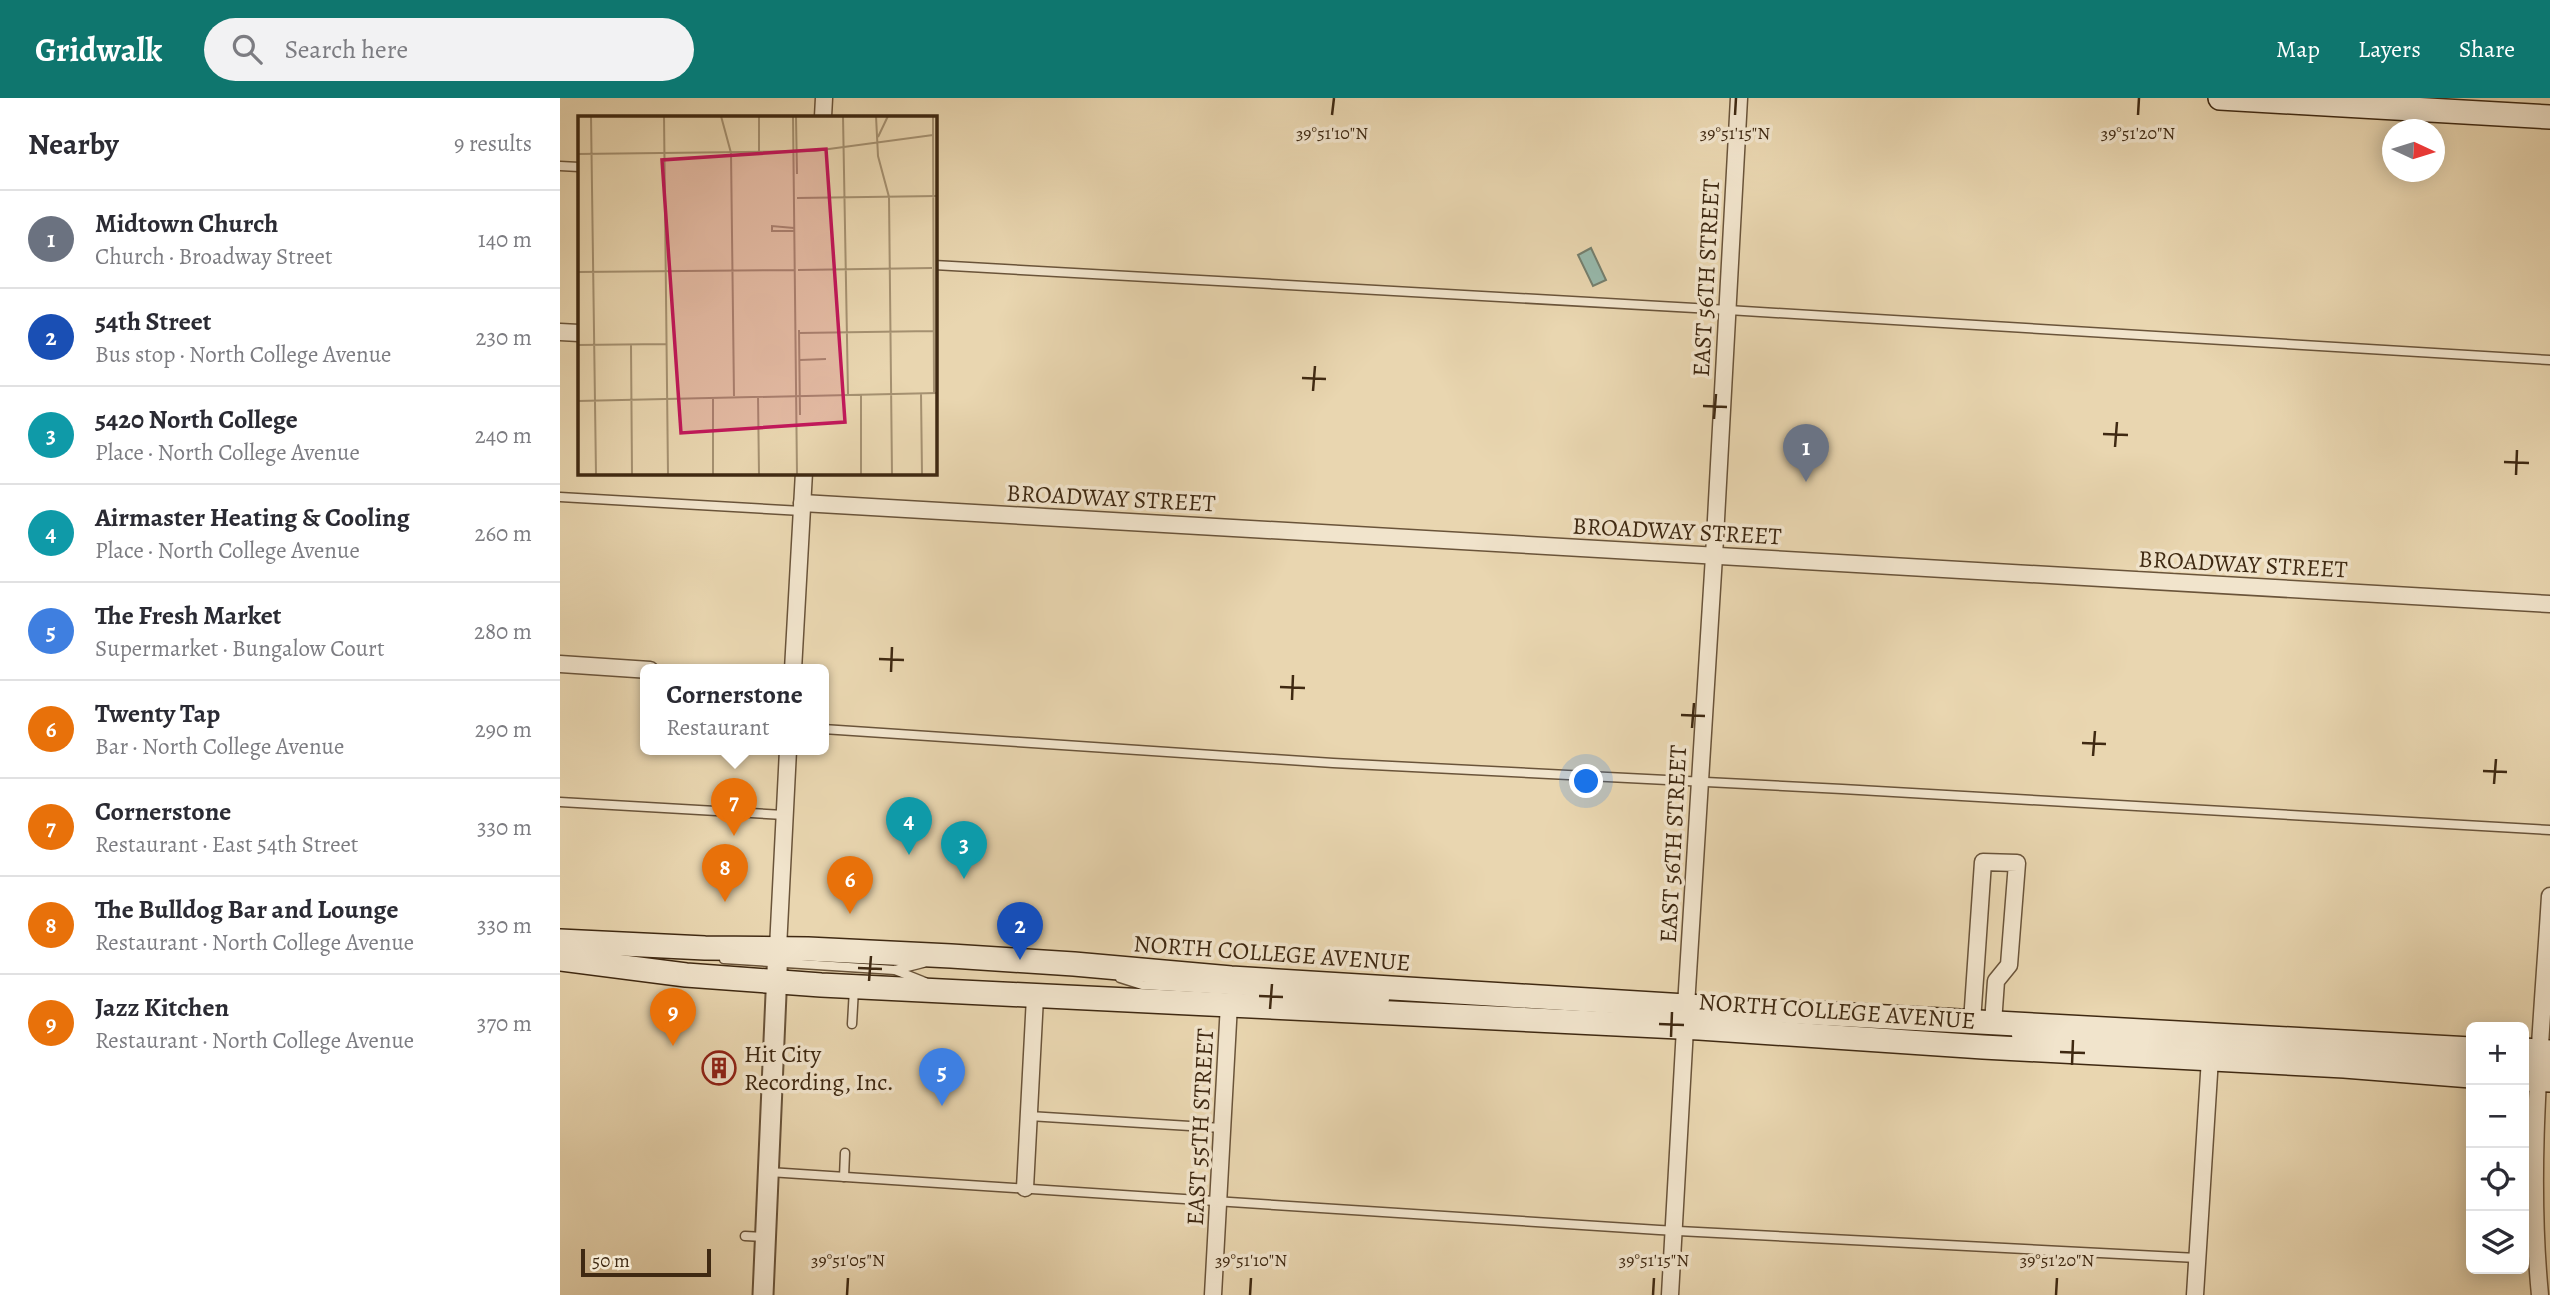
<!DOCTYPE html>
<meta charset="utf-8">
<style>
body{margin:0;font-family:Alegreya,serif;background:#f2f2f3;color:#2b2b33}
.controls{position:absolute;right:21px;bottom:21px;display:grid;overflow:hidden;border-radius:10px;box-shadow:0 4px 18px #0003}
.controls button{width:63px;height:63px;display:grid;place-items:center;padding:0;border:0;border-bottom:2px solid #e1e1e2;background:#fff;color:#2b2b33;font:35px sans-serif}
.compass{position:absolute;left:1822px;top:21px;width:63px;height:63px;border-radius:50%;background:#fff;box-shadow:0 4px 18px #0003;rotate:94deg}
.scale{position:absolute;left:21px;bottom:18px;width:130px;box-sizing:border-box;padding-left:7px;border:4px solid #3f2912;border-top:0;font-size:19px;line-height:24px;white-space:nowrap;color:#3f2912;-webkit-text-stroke:5px #f1e4cc;paint-order:stroke}
.you{position:absolute;left:1027px;top:684px;width:24px;height:24px;margin:-18px;border:5px solid #fff;border-radius:50%;background:#1a73e8;box-shadow:0 0 0 10px #1a73e833}
.badge{display:grid;place-items:center;width:46px;height:46px;border-radius:50%;background:#0f766e;color:#fff;font-size:23px;font-weight:700}
.pin{position:absolute;translate:-50% -58px;filter:drop-shadow(0 2px 4px #0008)}
.pin::after{content:'';position:absolute;top:37px;width:24px;height:21px;background:inherit;clip-path:polygon(0 0,100% 0,50% 100%)}
.popup{position:absolute;left:80px;top:566px;width:189px;height:91px;box-sizing:border-box;display:grid;place-content:center;border-radius:10px;background:#fff;filter:drop-shadow(0 2px 5px #0005);font-size:23px;white-space:nowrap;color:#7c7c81}
.popup b{font-size:26px;color:#2b2b33}
.popup::after{content:'';position:absolute;left:50%;top:100%;margin-left:-14px;border:14px solid transparent;border-top-color:#fff}
.list{margin:0;padding:0;list-style:none}
h2{display:flex;justify-content:space-between;align-items:center;height:91px;margin:0;padding:0 28px;font-size:30px}
h2 small{font-size:23px;font-weight:400;color:#7c7c81}
.list li{display:grid;grid-template-columns:46px 1fr auto;gap:21px;align-items:center;box-sizing:border-box;height:98px;padding:0 28px;border-top:2px solid #e1e1e2}
.list b{display:block;font-size:26px;white-space:nowrap}
.list p{margin:0;font-size:23px;white-space:nowrap;color:#7c7c81}
.list em{font-size:23px;font-style:normal;color:#7c7c81}
.icon{flex:none;width:38px;height:38px;fill:none;stroke:currentColor;stroke-width:2;stroke-linecap:round;stroke-linejoin:round}
.map{position:relative;flex:none;width:1990px;height:1197px;overflow:hidden}
header{display:flex;align-items:center;gap:42px;box-sizing:border-box;height:98px;padding:0 35px;background:#0f766e;color:#fff}
header strong{font-size:33px}
nav{display:flex;gap:38px;margin-inline-start:auto;font-size:24px}
.search{width:490px;height:63px;background:#f2f2f3;display:flex;align-items:center;gap:18px;box-sizing:border-box;padding:0 24px;border-radius:38px;color:#7c7c81;font-size:26px}
main{display:flex}
aside{flex:1;background:#fff}
.map>svg:first-child{display:block}
</style>
<header>
<strong>Gridwalk</strong>
<div class="search"><svg class="icon" aria-label="search" viewBox="0 0 24 24"><circle cx="10" cy="10" r="6"/><path d="M15 15l6 6"/></svg>Search here</div>
<nav><a>Map</a><a>Layers</a><a>Share</a></nav>
</header>
<main>
<aside>
<h2>Nearby<small>9 results</small></h2>
<ul class="list">
<li><span class="badge" style="background:#6b7280">1</span><div><b>Midtown Church</b><p>Church · Broadway Street</p></div><em>140 m</em></li>
<li><span class="badge" style="background:#1a4fb4">2</span><div><b>54th Street</b><p>Bus stop · North College Avenue</p></div><em>230 m</em></li>
<li><span class="badge" style="background:#0f9aa8">3</span><div><b>5420 North College</b><p>Place · North College Avenue</p></div><em>240 m</em></li>
<li><span class="badge" style="background:#0f9aa8">4</span><div><b>Airmaster Heating &amp; Cooling</b><p>Place · North College Avenue</p></div><em>260 m</em></li>
<li><span class="badge" style="background:#3f7fe0">5</span><div><b>The Fresh Market</b><p>Supermarket · Bungalow Court</p></div><em>280 m</em></li>
<li><span class="badge" style="background:#e8710a">6</span><div><b>Twenty Tap</b><p>Bar · North College Avenue</p></div><em>290 m</em></li>
<li><span class="badge" style="background:#e8710a">7</span><div><b>Cornerstone</b><p>Restaurant · East 54th Street</p></div><em>330 m</em></li>
<li><span class="badge" style="background:#e8710a">8</span><div><b>The Bulldog Bar and Lounge</b><p>Restaurant · North College Avenue</p></div><em>330 m</em></li>
<li><span class="badge" style="background:#e8710a">9</span><div><b>Jazz Kitchen</b><p>Restaurant · North College Avenue</p></div><em>370 m</em></li>
</ul>
</aside>
<div class="map">
<svg width="1990" height="1197" viewBox="0 0 1990 1197">
<rect width="100%" height="100%" fill="#e9d6b0"/>
<filter id="stains"><feTurbulence type="fractalNoise" baseFrequency=".00286" numOctaves="4"/><feColorMatrix values="0 0 0 0 .2 0 0 0 0 .09 0 0 0 0 .02 0 0 0 .5 -.17"/></filter>
<radialGradient id="worn" r=".72"><stop offset=".6" stop-color="#630" stop-opacity="0"/><stop offset="1" stop-color="#630" stop-opacity=".3"/></radialGradient>
<path fill="#97b9ac" stroke="#747f6e" stroke-width="2" d="M1031,150l15,32 -13,6 -15,-31z"/>
<g fill="none" stroke-linecap="round" stroke-linejoin="round">
<defs>
<g id="service">
<path d="M0,68l19,1"/>
<path d="M374,167l778,44 838,51"/>
<path d="M0,399l242,14"/>
<path d="M263,631l510,34 509,26 708,41"/>
<path d="M0,704l224,13"/>
<path d="M164,861l171,11 28,-7"/>
<path d="M335,872l30,12"/>
<path d="M560,880l22,7 243,14"/>
<path d="M292,926l2,-35"/>
<path d="M1456,937l455,27"/>
<path d="M1964,967l26,2"/>
<path d="M469,1018l193,12"/>
<path d="M209,1074l890,58 538,28"/>
<path d="M284,1079l1,-24"/>
<path d="M185,1138l21,1"/>
</g>
<g id="minor">
<path d="M263,19l1,-19"/>
<path d="M0,234l19,1"/>
<path d="M242,405l1748,101"/>
<path d="M0,566l90,6"/>
<path d="M233,572l11,-198"/>
<path d="M218,850l10,-198"/>
<path d="M1126,908l28,-450 25,-458"/>
<path d="M1412,924l11,-160 34,1 -8,102 -13,16 -3,42"/>
<path d="M465,1090l10,-191"/>
<path d="M653,1197l16,-291"/>
<path d="M1110,1197l15,-267"/>
<path d="M1635,1197l15,-237"/>
<path d="M1980,1197c-13,-132 2,-267 10,-399"/>
</g>
<path id="tertiary" d="M203,1197l15,-347"/>
<g id="secondary">
<path d="M1660,0l330,19"/>
<path d="M0,843l145,7 103,1 143,7 123,8 157,14 455,28 785,43"/>
<path d="M0,861l126,16 135,10 878,43 284,19 361,19 127,10"/>
<path d="M1964,952l26,2"/>
<path d="M1964,981l26,1"/>
</g>
</defs>
<use href="#service" stroke="#6a543a" stroke-width="11"/>
<use href="#minor" stroke="#6a543a" stroke-width="19"/>
<use href="#tertiary" stroke="#6a543a" stroke-width="23"/>
<use href="#secondary" stroke="#3f2912" stroke-width="26"/>
<use href="#service" stroke="#f1e4cc" stroke-width="8"/>
<use href="#minor" stroke="#f1e4cc" stroke-width="16"/>
<use href="#tertiary" stroke="#f1e4cc" stroke-width="19"/>
<use href="#secondary" stroke="#f1e4cc" stroke-width="23"/>
</g>
<path fill="none" stroke="#3f2912" stroke-width="2.5" d="M772,17l2,-17M1175,17l1,-17M1578,17l1,-17M742,280l24,1M753,293l2,-25M1143,308l24,1M1154,321l2,-25M1543,336l25,1M1555,349l2,-25M1944,364l25,1M1956,377l1,-25M319,561l25,1M331,574l1,-25M720,589l25,1M732,602l1,-25M1121,617l24,1M1132,630l2,-25M1522,645l24,1M1533,658l2,-25M1923,673l24,1M1934,686l2,-25M298,870l24,1M309,883l2,-25M699,898l24,1M710,911l2,-25M1099,926l25,1M1111,939l1,-25M1500,954l25,1M1512,967l1,-25M287,1197l1,-17M690,1197l1,-17M1093,1197l1,-17M1496,1197l1,-17"/>
<defs>
<symbol id="building-ring" viewBox="-11 -11 22 22"><circle r="9.5" fill="#f1e4cc" stroke="#8f2418" stroke-width="1.5"/><path d="M-4-6H4V6H1V3H-1V6H-4ZM-2.5-4.3h1.7v1.8h-1.7ZM.8-4.3h1.7v1.8H.8ZM-2.5-1h1.7V.8h-1.7ZM.8-1h1.7V.8H.8Z" fill="#8f2418"/></symbol>
</defs>
<g fill-rule="evenodd">
<use href="#building-ring" x="140" y="951" width="38" height="38"/>
</g>
<g text-anchor="middle" dominant-baseline="central" stroke-width="7" stroke-linejoin="round" paint-order="stroke">
<g font-size="24" fill="#3f2912" stroke="#f1e4cc">
<text transform="translate(1146 180) rotate(-87)">EAST 56TH STREET</text>
<text transform="translate(551 400) rotate(3)">BROADWAY STREET</text>
<text transform="translate(1117 433) rotate(3)">BROADWAY STREET</text>
<text transform="translate(1683 466) rotate(3)">BROADWAY STREET</text>
<text transform="translate(1113 746) rotate(-87)">EAST 56TH STREET</text>
<text transform="translate(712 855) rotate(4)">NORTH COLLEGE AVENUE</text>
<text transform="translate(1277 913) rotate(4)">NORTH COLLEGE AVENUE</text>
<text transform="translate(640 1029) rotate(-87)">EAST 55TH STREET</text>
</g>
<g font-size="24" fill="#3f2912" stroke="#f1e4cc" text-anchor="start">
<text x="184" y="956">Hit City<tspan x="184" dy="28">Recording, Inc.</tspan></text>
</g>
</g>
<g transform="translate(18 18)">
<rect width="359" height="359" fill="#e9d6b0"/>
<path fill="none" stroke="#a59171" stroke-width="2" d="M13,0l5,358M86,0l4,358M143,0l10,37 3,243M181,0v37M215,0l4,358M265,0l5,278M298,0l2,40 11,41 3,277M355,0l1,277M218,1l1,57M300,21l10,-21M0,38l236,-3 119,-16M219,82l140,-2M216,115h-22v-5l22,2M220,154l134,-2M0,156l217,-2M221,214l1,85M221,217l134,-2M0,229l88,-1M53,229l1,129M222,244l26,-1M343,277l1,81M283,278v80M180,280l1,78M135,281v77M0,285l359,-8"/>
<path fill="#c2185b" fill-opacity="0.15" stroke="#c2185b" stroke-width="3.5" d="M248,33l19,273 -164,11 -19,-273z"/>
<rect width="359" height="359" fill="none" stroke="#3f2912" stroke-width="3.5"/>
</g>
<g font-size="18" text-anchor="middle" fill="#3f2912" stroke="#f1e4cc" stroke-width="7" stroke-linejoin="round" paint-order="stroke">
<text x="772" y="41">39°51'10"N</text>
<text x="1175" y="41">39°51'15"N</text>
<text x="1578" y="41">39°51'20"N</text>
<text x="288" y="1168">39°51'05"N</text>
<text x="691" y="1168">39°51'10"N</text>
<text x="1094" y="1168">39°51'15"N</text>
<text x="1497" y="1168">39°51'20"N</text>
</g>
<rect width="100%" height="100%" filter="url(#stains)"/>
<rect width="100%" height="100%" fill="url(#worn)"/>
</svg>
<div class="controls">
<button>+</button>
<button>−</button>
<button><svg class="icon" aria-label="locate" viewBox="0 0 24 24"><circle cx="12" cy="12" r="6"/><path d="M12 2v4M12 18v4M2 12h4M18 12h4"/></svg></button>
<button><svg class="icon" aria-label="layers" viewBox="0 0 24 24"><path d="M12 4l9 5-9 5-9-5zM3 14l9 5 9-5"/></svg></button>
</div>
<svg class="compass" viewBox="-18 -18 36 36"><path d="M0-13l5 13h-10z" fill="#e53935"/><path d="M0 13l5-13h-10z" fill="#7c7c81"/></svg>
<div class="scale">50 m</div>
<div class="you"></div>
<div class="pin badge" style="left:1246px;top:384px;background:#6b7280">1</div>
<div class="pin badge" style="left:460px;top:862px;background:#1a4fb4">2</div>
<div class="pin badge" style="left:404px;top:781px;background:#0f9aa8">3</div>
<div class="pin badge" style="left:349px;top:757px;background:#0f9aa8">4</div>
<div class="pin badge" style="left:382px;top:1008px;background:#3f7fe0">5</div>
<div class="pin badge" style="left:290px;top:816px;background:#e8710a">6</div>
<div class="pin badge" style="left:174px;top:738px;background:#e8710a">7</div>
<div class="popup"><b>Cornerstone</b>Restaurant</div>
<div class="pin badge" style="left:165px;top:804px;background:#e8710a">8</div>
<div class="pin badge" style="left:113px;top:948px;background:#e8710a">9</div>
</div>
</main>
